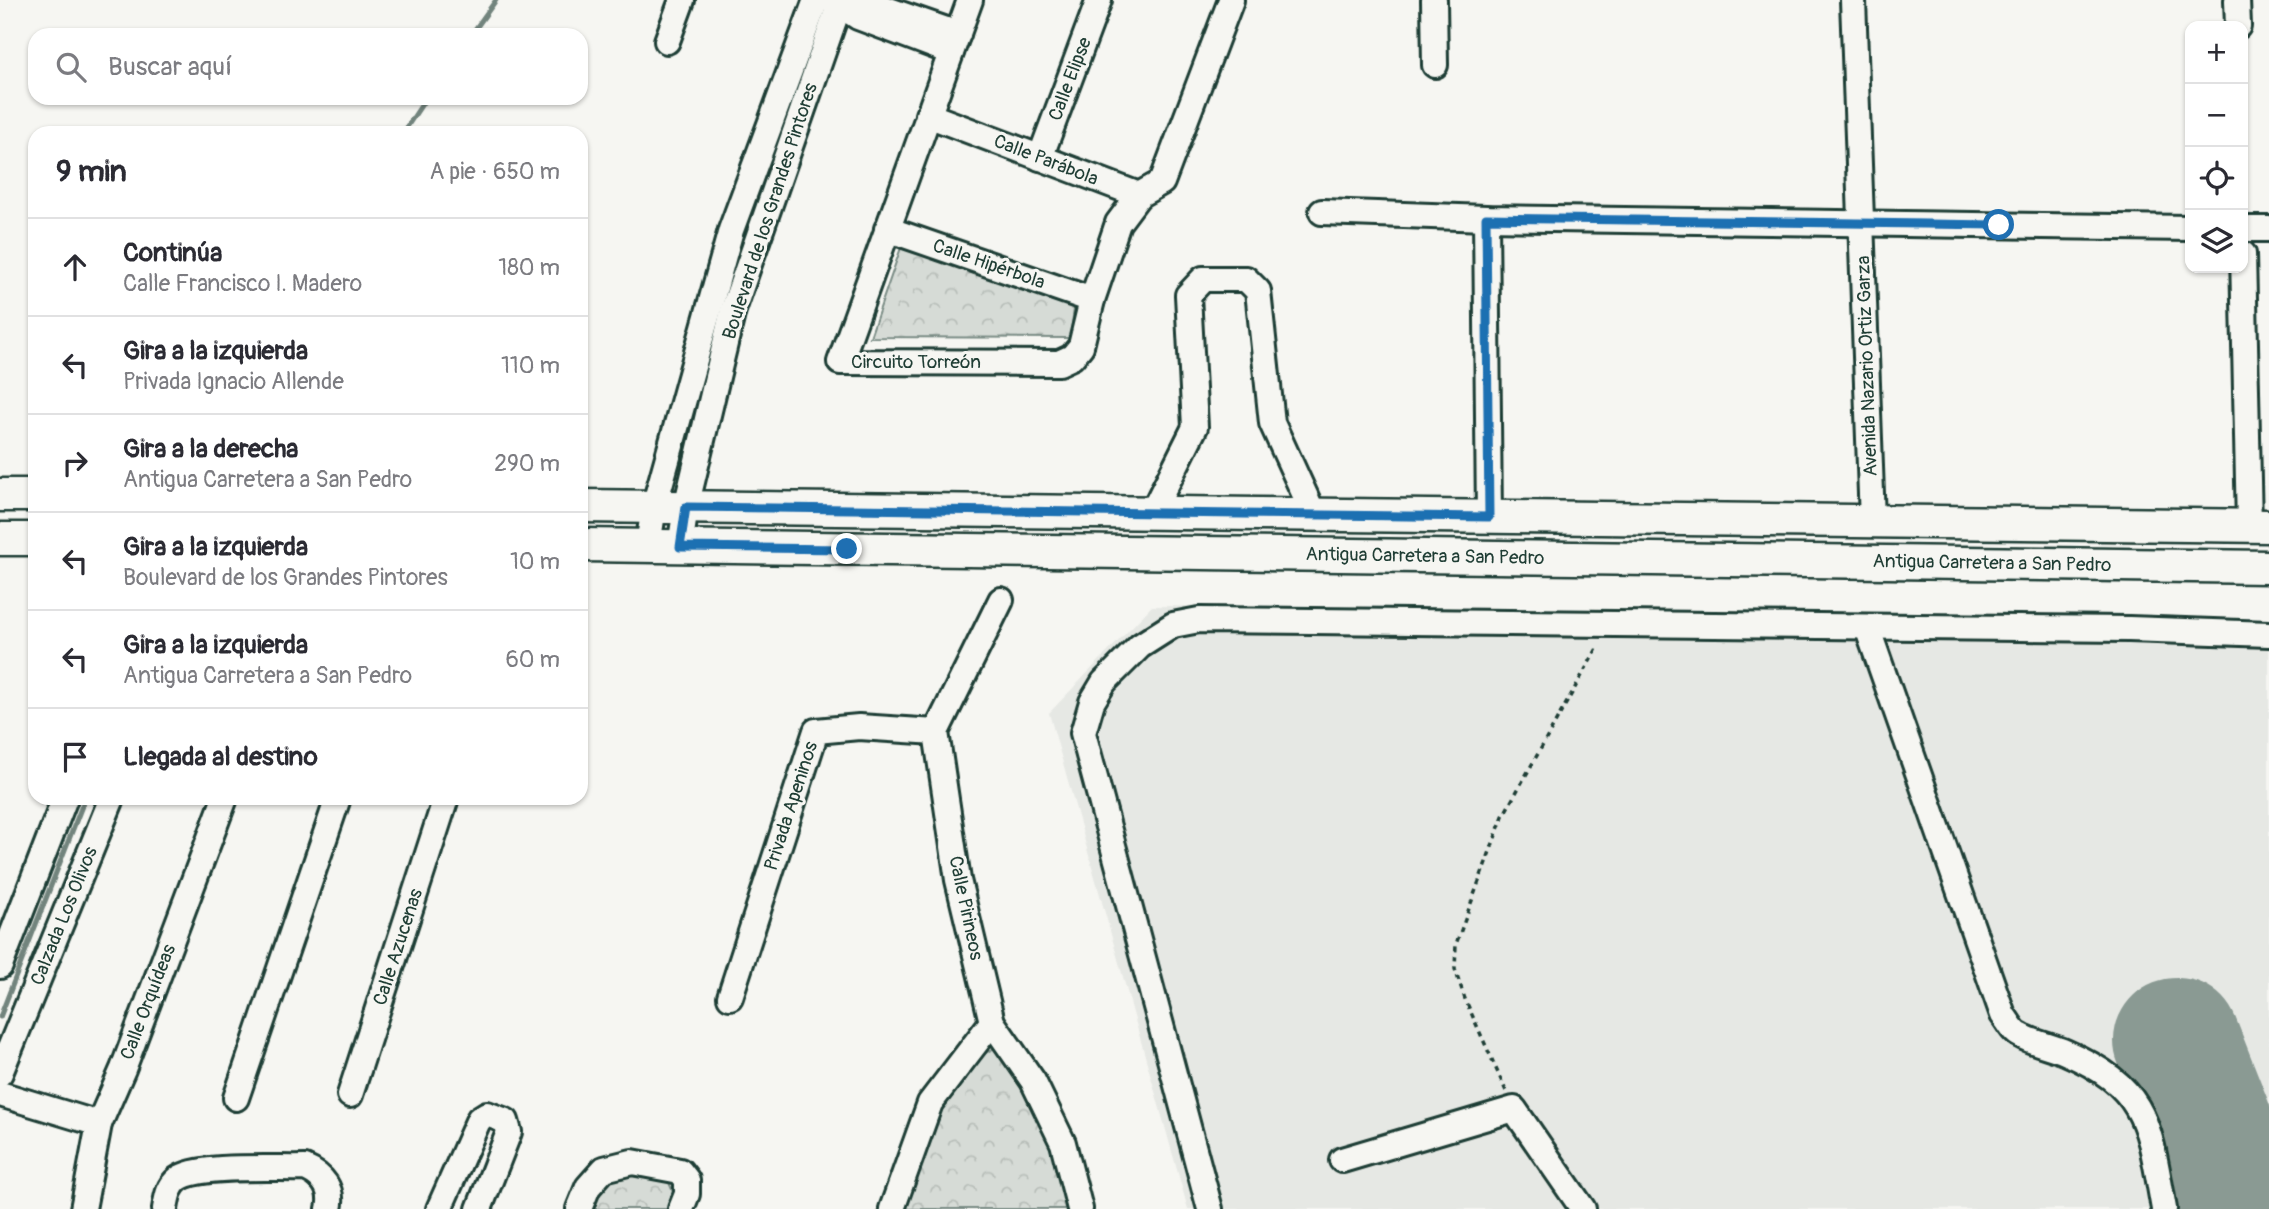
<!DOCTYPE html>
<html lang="es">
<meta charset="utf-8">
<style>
body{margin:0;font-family:Pangolin,sans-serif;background:#f2f2f3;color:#2b2b33}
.controls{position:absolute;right:21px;top:21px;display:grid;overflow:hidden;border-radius:14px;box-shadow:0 2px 5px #0004}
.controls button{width:63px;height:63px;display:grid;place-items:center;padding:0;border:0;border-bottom:2px solid #e1e1e2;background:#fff;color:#2b2b33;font:35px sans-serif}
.stop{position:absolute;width:21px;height:21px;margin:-16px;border:5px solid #1f6fb2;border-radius:50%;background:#fff}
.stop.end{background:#1f6fb2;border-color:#fff;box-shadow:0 2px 7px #0008}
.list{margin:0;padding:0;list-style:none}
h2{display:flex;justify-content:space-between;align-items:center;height:91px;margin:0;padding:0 28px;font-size:30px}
h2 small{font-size:23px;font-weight:400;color:#7c7c81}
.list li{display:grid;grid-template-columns:46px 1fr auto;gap:21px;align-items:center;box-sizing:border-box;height:98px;padding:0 28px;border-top:2px solid #e1e1e2}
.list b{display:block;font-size:26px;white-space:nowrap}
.list p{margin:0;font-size:23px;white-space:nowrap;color:#7c7c81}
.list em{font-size:23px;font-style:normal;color:#7c7c81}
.icon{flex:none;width:38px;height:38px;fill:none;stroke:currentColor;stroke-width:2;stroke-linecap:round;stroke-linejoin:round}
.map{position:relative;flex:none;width:2269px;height:1209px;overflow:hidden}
.search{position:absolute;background:#fff;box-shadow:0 2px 5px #0004;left:28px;top:28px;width:560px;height:77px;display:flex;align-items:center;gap:18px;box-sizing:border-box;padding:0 24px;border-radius:21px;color:#7c7c81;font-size:26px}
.panel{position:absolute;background:#fff;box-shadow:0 2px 5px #0004;left:28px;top:126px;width:560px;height:679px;border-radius:21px}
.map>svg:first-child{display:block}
</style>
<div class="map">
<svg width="2269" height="1209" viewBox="0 0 2269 1209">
<defs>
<pattern id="forest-crowns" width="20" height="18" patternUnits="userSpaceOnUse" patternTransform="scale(1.75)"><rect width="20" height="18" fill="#d6dbd6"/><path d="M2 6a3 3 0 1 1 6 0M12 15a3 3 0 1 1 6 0" fill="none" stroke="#b7bdb8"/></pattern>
</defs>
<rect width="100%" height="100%" fill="#f6f6f2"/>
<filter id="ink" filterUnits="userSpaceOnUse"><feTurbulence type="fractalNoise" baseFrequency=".0143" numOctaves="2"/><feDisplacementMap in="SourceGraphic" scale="14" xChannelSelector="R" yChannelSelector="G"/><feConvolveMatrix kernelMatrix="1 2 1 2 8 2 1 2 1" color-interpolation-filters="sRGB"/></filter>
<g filter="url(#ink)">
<path fill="#e6e8e4" d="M1152,606l1117,13v590h-1081l-139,-496z"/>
<g fill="url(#forest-crowns)" stroke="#7a8c85" stroke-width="2">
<path d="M904,239l171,63 -5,36 -200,-1z"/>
<path d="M1000,1045l53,107 13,57h-164l44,-111 29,-39z"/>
<path d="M632,1174l36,6 8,19 -4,10h-81c8,-25 15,-30 41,-35z"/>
</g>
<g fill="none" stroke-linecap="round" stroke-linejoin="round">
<g stroke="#72847d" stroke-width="5">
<path d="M471,35l25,-35"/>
<path d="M403,133l23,-35"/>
<path d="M0,1017l85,-219"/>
</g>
<path stroke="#8a9a93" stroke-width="126" d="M2177,1041l66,168"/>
<defs>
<g id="minor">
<path d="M832,0l26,17 93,35"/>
<path d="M970,0l-130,362 219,1 13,-6 9,-11 11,-46 26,-77 21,-28"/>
<path d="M1434,0l1,65"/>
<path d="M1853,0l19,521"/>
<path d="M2237,0l1,26"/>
<path d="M857,2l6,-1 95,33"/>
<path d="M667,41l15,-41"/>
<path d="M928,115l211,80 23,-13 69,-182"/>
<path d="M1040,158l59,-158"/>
<path d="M1322,212l164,6 704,10"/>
<path d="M1486,218l3,299"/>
<path d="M887,229l205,71"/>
<path d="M2243,229h26"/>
<path d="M2243,254l6,272"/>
<path d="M1152,513l43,-86 -7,-132 15,-16h43l12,12 14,132 42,92"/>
<path d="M648,545l6,-38 77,-277 85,-230"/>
<path d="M680,547l6,-40 47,-197 108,-310"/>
<path d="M1001,600l-65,132 22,148 34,142 41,59 30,62 17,66"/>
<path d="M1867,627l136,388c5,6 10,17 17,20 13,8 31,11 45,17 84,36 84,75 99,157"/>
<path d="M0,966l65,-168"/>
<path d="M730,997l86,-266 43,-4 77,5"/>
<path d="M0,1073l112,-275"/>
<path d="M0,1094l99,30"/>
<path d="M350,1095l96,-297"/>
<path d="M236,1098l102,-300"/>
<path d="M1342,1160l172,-51 69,100"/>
<path d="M83,1209l16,-85 24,-55 102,-271"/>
<path d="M165,1209c2,-11 3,-22 13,-30 20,-15 98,-10 127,-11 17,7 29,21 24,41"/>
<path d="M439,1209l40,-90 8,-5 19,7 3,11 -30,77"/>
<path d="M579,1209l9,-22 16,-18 28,-7 48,9 7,9v14l-6,15"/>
<path d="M892,1209l38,-106 62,-81"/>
<path d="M1210,1209l-127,-476 9,-31 12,-20 36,-36 33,-21 26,-5 930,9 140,5"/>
</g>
<g id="major">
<path d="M0,495h35"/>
<path d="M581,506l1688,20"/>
<path d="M0,539h35"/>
<path d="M581,545l1688,22"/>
</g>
</defs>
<use href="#minor" stroke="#1f3d34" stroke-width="30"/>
<use href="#major" stroke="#1f3d34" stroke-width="37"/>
<path stroke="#1f3d34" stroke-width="3.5" stroke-dasharray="5 5" stroke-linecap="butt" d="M1506,1091l-41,-92 -10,-30 1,-25 47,-128 96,-171"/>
<use href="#minor" stroke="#f6f6f2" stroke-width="24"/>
<use href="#major" stroke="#f6f6f2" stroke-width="32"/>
</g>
</g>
<g fill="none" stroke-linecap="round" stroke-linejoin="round" filter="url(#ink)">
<path stroke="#1f6fb2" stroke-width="9" d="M847,549l-167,-2 6,-40 803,10 -3,-299 513,7"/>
</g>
<g text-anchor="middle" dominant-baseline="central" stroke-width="6" stroke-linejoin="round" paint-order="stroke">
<g font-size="19" fill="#1f3d34" stroke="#f6f6f2">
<text transform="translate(1070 79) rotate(-69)">Calle Elipse</text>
<text transform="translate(1046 160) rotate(21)">Calle Parábola</text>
<text transform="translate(770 211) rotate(-72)">Boulevard de los Grandes Pintores</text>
<text transform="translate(989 264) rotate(19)">Calle Hipérbola</text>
<text x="916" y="362">Circuito Torreón</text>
<text transform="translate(1867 366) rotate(-92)">Avenida Nazario Ortiz Garza</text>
<text transform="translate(1425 556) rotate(1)">Antigua Carretera a San Pedro</text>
<text transform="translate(1992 563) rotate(1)">Antigua Carretera a San Pedro</text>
<text transform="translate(791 806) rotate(-72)">Privada Apeninos</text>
<text transform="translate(966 908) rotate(78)">Calle Pirineos</text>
<text transform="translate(64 916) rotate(-68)">Calzada Los Olivos</text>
<text transform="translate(398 947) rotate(-72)">Calle Azucenas</text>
<text transform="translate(148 1002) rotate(-69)">Calle Orquídeas</text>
</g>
</g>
</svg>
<div class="controls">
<button>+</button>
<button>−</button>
<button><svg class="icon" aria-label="locate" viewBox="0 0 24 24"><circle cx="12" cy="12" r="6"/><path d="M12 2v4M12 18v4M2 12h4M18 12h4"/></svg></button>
<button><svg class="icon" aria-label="layers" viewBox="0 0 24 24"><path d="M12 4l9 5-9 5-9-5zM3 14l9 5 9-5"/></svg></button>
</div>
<div class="stop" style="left:1999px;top:225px"></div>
<div class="stop end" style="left:847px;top:549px"></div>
<div class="search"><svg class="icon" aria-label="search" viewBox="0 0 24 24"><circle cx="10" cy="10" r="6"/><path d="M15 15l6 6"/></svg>Buscar aquí</div>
<section class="panel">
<h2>9 min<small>A pie · 650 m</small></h2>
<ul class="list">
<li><svg class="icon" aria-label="ahead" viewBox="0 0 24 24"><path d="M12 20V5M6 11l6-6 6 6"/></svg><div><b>Continúa</b><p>Calle Francisco I. Madero</p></div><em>180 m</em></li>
<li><svg class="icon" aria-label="left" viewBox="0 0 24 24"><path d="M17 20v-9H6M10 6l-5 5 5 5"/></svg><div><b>Gira a la izquierda</b><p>Privada Ignacio Allende</p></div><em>110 m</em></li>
<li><svg class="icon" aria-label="right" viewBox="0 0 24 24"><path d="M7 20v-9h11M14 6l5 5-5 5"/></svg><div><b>Gira a la derecha</b><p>Antigua Carretera a San Pedro</p></div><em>290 m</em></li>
<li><svg class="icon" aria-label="left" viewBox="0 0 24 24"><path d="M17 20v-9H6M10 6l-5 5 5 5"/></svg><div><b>Gira a la izquierda</b><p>Boulevard de los Grandes Pintores</p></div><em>10 m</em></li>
<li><svg class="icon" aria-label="left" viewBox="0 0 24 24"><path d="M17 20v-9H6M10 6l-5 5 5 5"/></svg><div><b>Gira a la izquierda</b><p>Antigua Carretera a San Pedro</p></div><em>60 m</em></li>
<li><svg class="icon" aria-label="arrive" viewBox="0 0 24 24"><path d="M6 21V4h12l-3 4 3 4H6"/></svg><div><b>Llegada al destino</b></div></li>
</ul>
</section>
</div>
